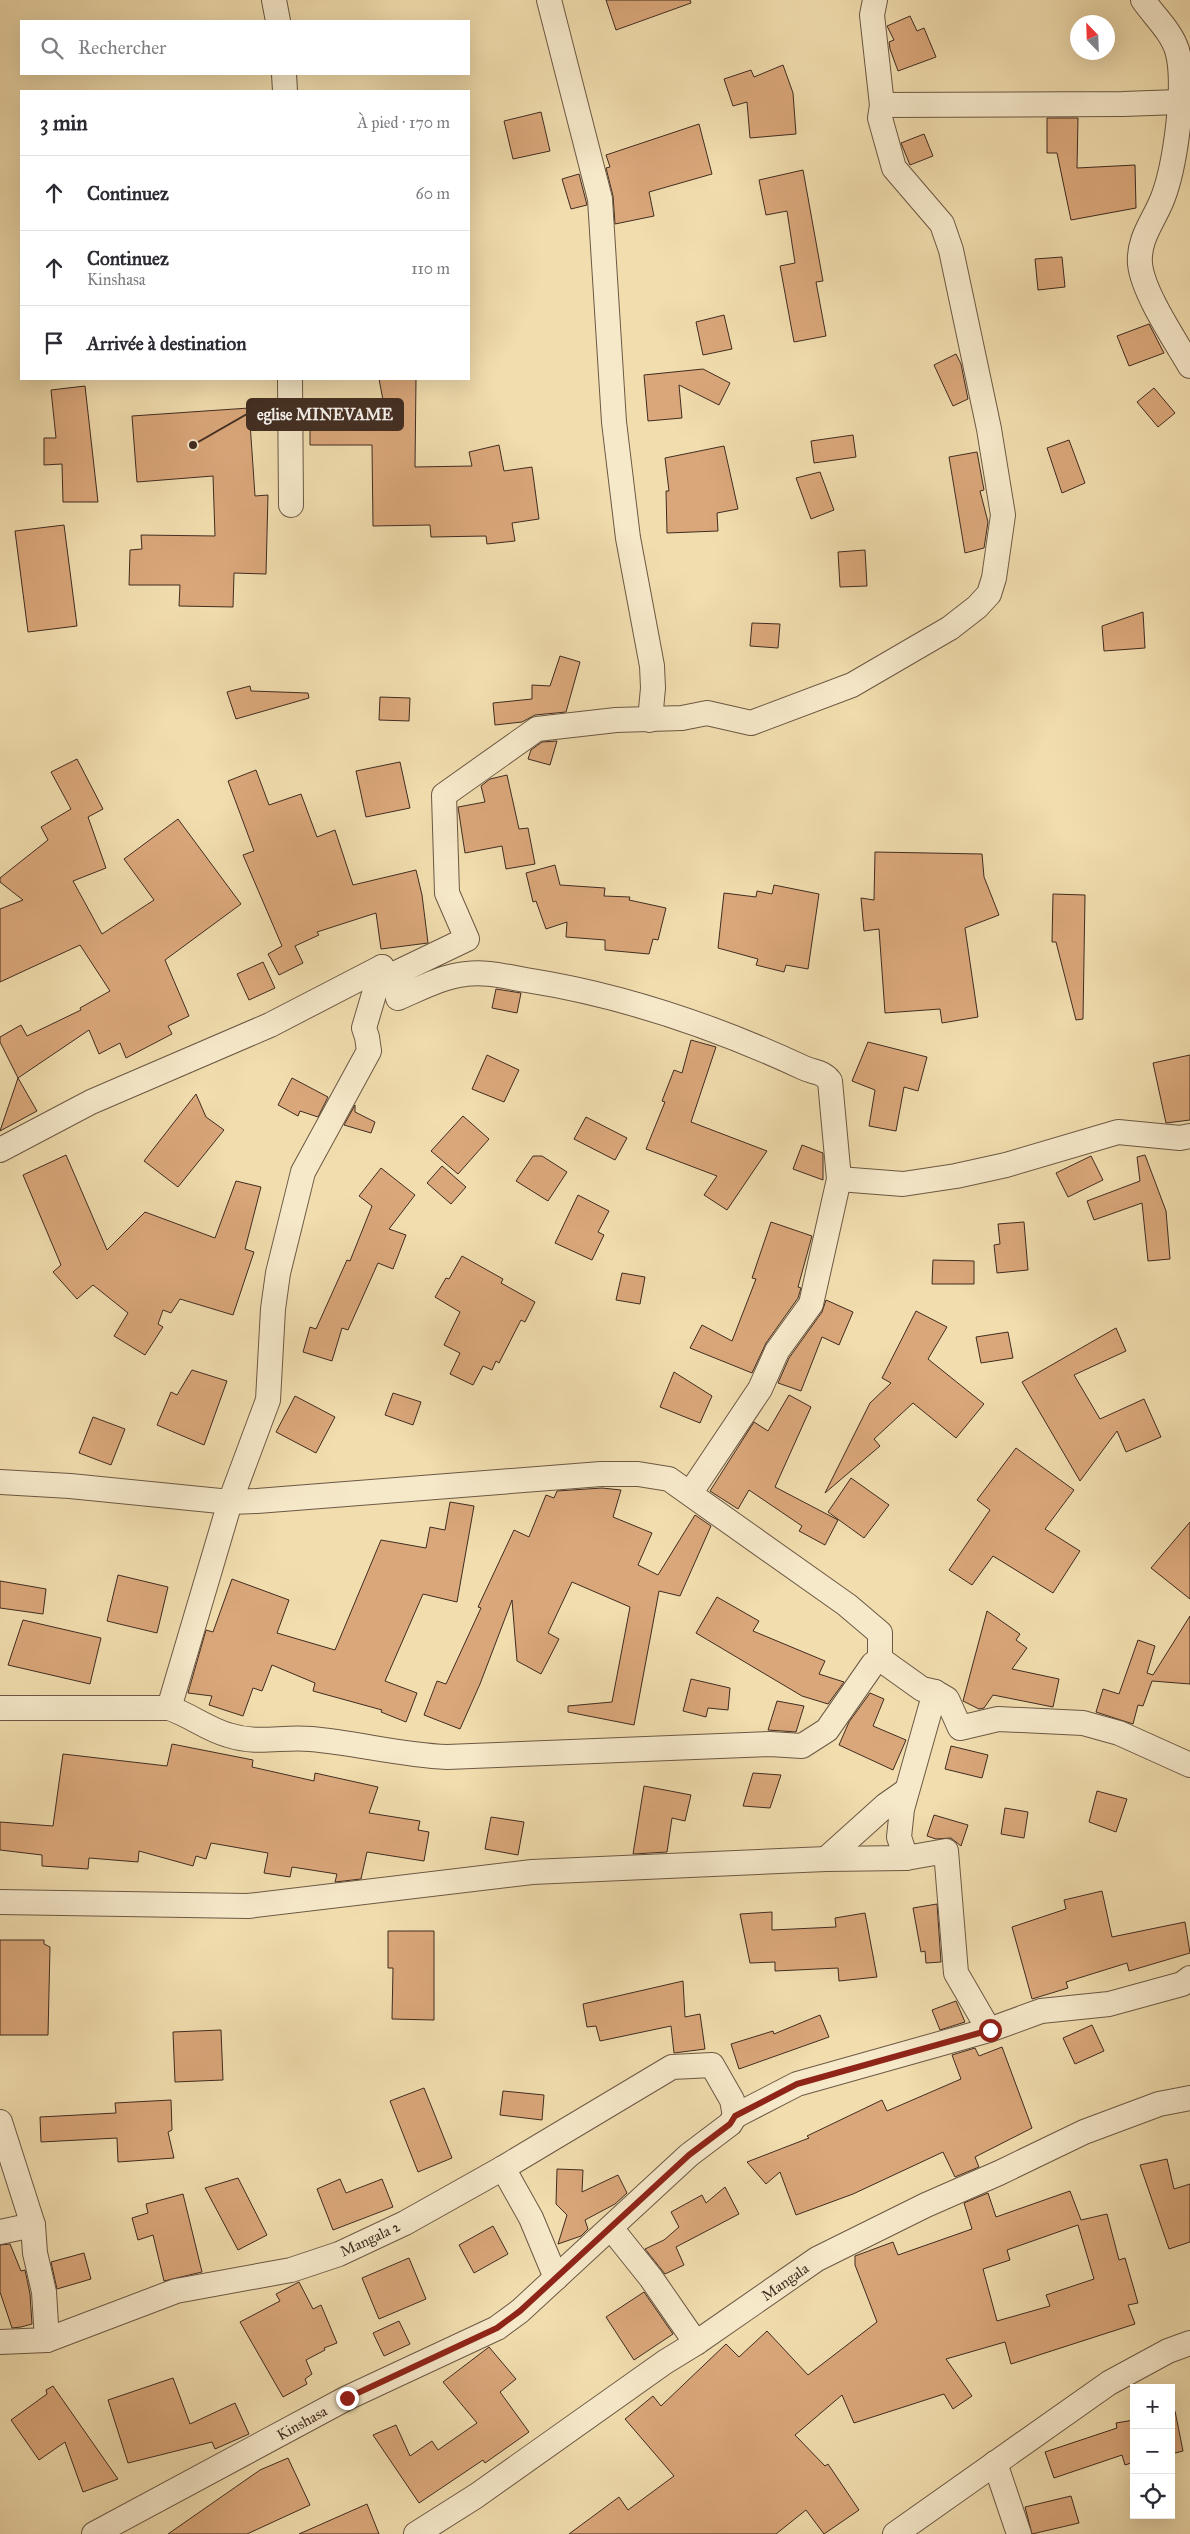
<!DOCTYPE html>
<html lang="fr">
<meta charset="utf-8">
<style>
body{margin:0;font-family:"IM FELL Great Primer",serif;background:#f2f2f3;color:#2b2b33}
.controls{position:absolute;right:15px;bottom:15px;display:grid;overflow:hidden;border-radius:0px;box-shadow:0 5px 20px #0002}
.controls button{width:45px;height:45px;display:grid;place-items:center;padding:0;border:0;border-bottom:1px solid #e1e1e2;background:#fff;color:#2b2b33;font:25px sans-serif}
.compass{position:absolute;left:1070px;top:15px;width:45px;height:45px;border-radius:50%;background:#fff;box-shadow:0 5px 20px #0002;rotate:337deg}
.stop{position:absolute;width:15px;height:15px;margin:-11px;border:4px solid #8f2418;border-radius:50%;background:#fff}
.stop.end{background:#8f2418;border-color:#fff;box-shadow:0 1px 5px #0008}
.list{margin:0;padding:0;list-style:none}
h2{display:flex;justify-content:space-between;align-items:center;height:65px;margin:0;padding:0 20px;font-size:21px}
h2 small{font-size:16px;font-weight:400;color:#7c7c81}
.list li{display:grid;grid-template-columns:32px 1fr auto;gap:15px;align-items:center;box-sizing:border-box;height:75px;padding:0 20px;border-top:1px solid #e1e1e2}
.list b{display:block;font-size:19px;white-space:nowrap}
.list p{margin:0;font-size:16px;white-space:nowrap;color:#7c7c81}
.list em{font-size:16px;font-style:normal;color:#7c7c81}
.icon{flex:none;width:28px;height:28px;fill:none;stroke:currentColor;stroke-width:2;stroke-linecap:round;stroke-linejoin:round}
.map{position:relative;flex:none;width:1190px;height:2534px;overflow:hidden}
.search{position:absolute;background:#fff;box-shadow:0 5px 20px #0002;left:20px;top:20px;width:450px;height:55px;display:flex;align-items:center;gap:12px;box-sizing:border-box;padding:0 18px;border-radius:0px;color:#7c7c81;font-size:19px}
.panel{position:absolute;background:#fff;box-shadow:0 5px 20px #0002;left:20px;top:90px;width:450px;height:290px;border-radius:0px}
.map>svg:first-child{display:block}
</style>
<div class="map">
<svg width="1190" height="2534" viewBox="0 0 1190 2534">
<rect width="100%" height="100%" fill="#f1ddae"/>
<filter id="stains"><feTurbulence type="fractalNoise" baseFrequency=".004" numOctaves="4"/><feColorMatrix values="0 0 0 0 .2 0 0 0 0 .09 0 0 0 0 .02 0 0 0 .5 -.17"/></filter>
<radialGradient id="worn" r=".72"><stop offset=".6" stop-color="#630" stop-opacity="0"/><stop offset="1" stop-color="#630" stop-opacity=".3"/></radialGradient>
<g fill="#daa77a" stroke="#402c21" fill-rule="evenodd">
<path d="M606,0h84l1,3 -75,27z"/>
<path d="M910,16l7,15 7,-3 12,29 -38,14 -8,-22 -1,-7 5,-2 -7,-14z"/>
<path d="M783,65l10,28 3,41 -46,4 -3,-36 -14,4 -9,-27 27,-9 3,7z"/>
<path d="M541,112l9,39 -37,8 -9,-38z"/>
<path d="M1047,118h31l-1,50 58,-3 1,43 -65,12 -14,-67h-10z"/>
<path d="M699,124l13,50 -63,18 5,24 -39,8 -2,-28 -7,-28 4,-1 -4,-12z"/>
<path d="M924,134l9,22 -23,9 -9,-22z"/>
<path d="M803,170l20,111 -7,1 10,54 -32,6 -14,-76 15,-3 -8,-52 -21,4 -7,-35z"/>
<path d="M579,174l8,31 -16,4 -9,-30z"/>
<path d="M1062,257l3,30 -27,3 -3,-31z"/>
<path d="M724,315l8,34 -29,6 -7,-33z"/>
<path d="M1149,324l15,29 -35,13 -12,-30z"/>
<path d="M956,354l5,10 7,35 -15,7 -19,-41z"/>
<path d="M703,369l27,14 -11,22 -40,-20 3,33 -34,3 -4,-46z"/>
<path d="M379,379h37l-1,88 57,-1 -3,-14 30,-7 5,26 28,-4 7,52 -27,4 3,18 -28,3 -1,-8 -55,1 -1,-12 -57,1 -1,-81h-62v-23l77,-1z"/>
<path d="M85,386l13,116h-35l-1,-38 -18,1v-27h12l-5,-48z"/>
<path d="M1154,388l21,25 -17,14 -21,-25z"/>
<path d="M249,408l6,88 13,-1 -2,79 -32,-1 -1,34 -54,-1 1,-21h-51l1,-35 12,-1 -1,-14 74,1 -2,-60 -76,6 -5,-66z"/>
<path d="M853,435l3,22 -42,6 -3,-22z"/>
<path d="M1069,440l16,43 -23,10 -15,-45z"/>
<path d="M724,446l14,63 -21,4 1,18 -51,2 -1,-42h3l-4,-33z"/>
<path d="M977,452l7,38 -4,1 8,31 -4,26 -19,5 -16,-96z"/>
<path d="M820,472l14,38 -23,9 -15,-41z"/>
<path d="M64,525l13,101 -49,6 -13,-101z"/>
<path d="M865,550l2,36 -27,1 -2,-35z"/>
<path d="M1143,612l2,36 -41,3 -2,-25z"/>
<path d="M752,623l28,1 -2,24 -28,-2z"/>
<path d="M560,656l20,6 -14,50 -31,3 -13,7 -27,3 -2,-22 39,-4v-14l18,1z"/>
<path d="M250,686l1,5 57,2 1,5 -73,21 -9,-27z"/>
<path d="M380,697l30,1 -1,23 -30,-1z"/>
<path d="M557,741l-7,24 -22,-6 3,-9 11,-8z"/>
<path d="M77,759l26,50 -15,8 18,51 -33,13 29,53 52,-34 -30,-41 54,-40 63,85 -76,56 24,56 -21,10 4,8 -46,24 -6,-15 -21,11 -10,-24 -71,48 19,33 -37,20 18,-53 -18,-36v-5l21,-12 6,11 54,-26 -1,-2 30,-17 -30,-46 -80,37v-73l23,-9 -23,-18v-4l48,-38 -7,-13 30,-18 -20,-37z"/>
<path d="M400,762l10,46 -44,9 -10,-46z"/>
<path d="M256,770l13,35 32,-11 16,43 18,-7 18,55 63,-15 6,25 6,48 -47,6 -5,-36 -59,19 2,3 -24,11 8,17 -24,12 -11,-21 14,-8 -39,-91 11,-4 -26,-70z"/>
<path d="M507,775l12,54 9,-1 7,36 -29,5 -4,-23 -37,7 -7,-46 27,-5 -4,-16 9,-7z"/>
<path d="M875,852l107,2 2,23 15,38 -34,13 13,89 -36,6 -2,-14 -55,4 -6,-84 -15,2 -3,-33 13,2z"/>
<path d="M555,865l5,20 45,3 -1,8 26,1 -1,3 37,8 -8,32 -5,-1 -4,15 -44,-4v-10l-39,-3 1,-15 -21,7 -10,-28 -3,1 -7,-29z"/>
<path d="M774,885l45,9 -11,75 -22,-4 -2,7 -28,-7 2,-6 -40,-11 6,-55 32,4 1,-6 15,3z"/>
<path d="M1053,894l32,1 -2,124 -7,1 -20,-78h-4z"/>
<path d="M263,962l12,26 -26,12 -12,-26z"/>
<path d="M496,989l25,4 -4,20 -25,-5z"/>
<path d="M691,1040l25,7 -25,75 76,29 -40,59 -23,-15 13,-19 -71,-27 19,-47 -3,-1 12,-31 8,3z"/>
<path d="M868,1042l59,15 -9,34 -14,-4 -8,44 -27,-5 6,-36 -23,-9z"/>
<path d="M487,1055l32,15 -15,32 -32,-13z"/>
<path d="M1190,1055v65l-24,3 -13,-60z"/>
<path d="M292,1078l36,19 -10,20 -18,-6 -2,5 -20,-11z"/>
<path d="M196,1094l10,23 18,13 -46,57 -34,-26z"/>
<path d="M355,1105v7l20,10 -4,11 -27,-8z"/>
<path d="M463,1116l26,23 -31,35 -27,-23z"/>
<path d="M586,1117l41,21 -12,22 -41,-21z"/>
<path d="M802,1145l21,8v27l-30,-11z"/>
<path d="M66,1155l41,95 38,-38 70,26 21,-57 25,6 -16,62 9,3 -21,63 -53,-16 -9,14 -8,-3 -5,14 5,3 -18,28 -31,-19 14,-23 -35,-28 -16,14 -24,-27 8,-7 -38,-90z"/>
<path d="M1145,1155l21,56 4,48 -22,2 -6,-58 -48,17 -7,-19 53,-20 -3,-24z"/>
<path d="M533,1156h9l25,16 -19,29 -32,-20z"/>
<path d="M1091,1156l12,24 -35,17 -12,-24z"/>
<path d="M442,1166l24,21 -15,17 -24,-21z"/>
<path d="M381,1168l34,27 -26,34 17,6 -13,34 -15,-6 -30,67 -6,-2 -10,33 -29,-9 7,-25 6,2 31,-69 3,1 22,-55 -13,-10z"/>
<path d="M578,1195l31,16 -11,21 6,3 -12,25 -37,-17z"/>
<path d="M771,1222l41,14 -14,51 3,1 -3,10 -32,45 -14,30 -62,-25 12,-23 30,16 24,-62 -4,-1z"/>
<path d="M1024,1222l4,48 -31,3 -3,-28 6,-1 -2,-20z"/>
<path d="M462,1256l41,23 -2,4 34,19 -10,20 -4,-2 -22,43 -3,-2 -4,9 -9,-4 -10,19 -23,-11 10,-21 -16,-8 16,-33 -25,-15 11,-19 3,1z"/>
<path d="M933,1260l41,1v23h-42z"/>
<path d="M622,1273l23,4 -5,27 -24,-4z"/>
<path d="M826,1300l27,12 -14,33 -17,-8 -21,54 -23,-8 11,-25 33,-46z"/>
<path d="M916,1311l31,16 -19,32 56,45 -28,34 -43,-35 -39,36 6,7 -55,47 45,-90 21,-20 -9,-5z"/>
<path d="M1116,1328l10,23 -52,24 26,44 44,-20 17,38 -35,15 -9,-21 -37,50 -58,-99z"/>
<path d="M1008,1332l5,26 -32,5 -5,-26z"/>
<path d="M192,1370l35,11 -23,64 -47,-20 14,-33 6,3z"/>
<path d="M674,1372l38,24 -12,27 -40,-16z"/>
<path d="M393,1393l28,9 -8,23 -28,-10z"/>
<path d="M789,1395l22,12 -36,80 63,33 -13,25 -26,-14 3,-5 -53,-36 -11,19 -28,-18 44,-69 14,9z"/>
<path d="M295,1396l40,21 -19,36 -40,-21z"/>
<path d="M93,1417l32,12 -14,36 -32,-12z"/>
<path d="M1016,1448l58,42 -29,39 35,22 -27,42 -60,-37 -21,29 -23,-15 41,-60 -13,-10z"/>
<path d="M851,1478l38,27 -25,33 -36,-26z"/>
<path d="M602,1488l19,2 -8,27 39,16 -14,32 20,10 37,-60 16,11 -31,70 -21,-5 -25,134 -66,-13v-6l44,-4 18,-95 -58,-25 -24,51 11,6 -18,35 -24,-13 -5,-61 -32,84 -20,45 -36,-14 13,-34 9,3 35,-76 -3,-1 36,-77 15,7 17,-42 8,3 3,-7z"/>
<path d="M450,1502l24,4 -17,96 -34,-8 -38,87 32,12 -11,29 -25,-10 1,-2 -69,-19 2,-8 -43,-18 -10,26 -9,-3 -10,28 -34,-11 3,-9 -24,-3 18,-63 7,2 19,-53 57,21 -12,33 58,17 46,-110 45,8 4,-21 15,3z"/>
<path d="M1190,1522v77l-39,-31z"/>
<path d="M118,1575l50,12 -11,46 -50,-12z"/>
<path d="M0,1581l46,8 -3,25 -43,-6z"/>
<path d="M717,1597l42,24 -6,10 72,30 -6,13 25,8 -16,22 -26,-8 -106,-63z"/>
<path d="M987,1611l33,23 -4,6 11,8 -15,21 47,10 -6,28 -60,-12 -9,13 -5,1 -16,-8z"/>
<path d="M1190,1616v68l-38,-3 -9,25 -5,-1 -5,19 -37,-12 7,-23 16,5 19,-54 17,6 -8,27 6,2z"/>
<path d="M23,1620l78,18 -11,46 -82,-19z"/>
<path d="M691,1679l39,9 -2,22 -20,-2 -2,9 -23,-6z"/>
<path d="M870,1693l14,6 -11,27 33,14 -13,30 -54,-25 10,-23z"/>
<path d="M777,1701l27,5 -8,26 -28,-2z"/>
<path d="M172,1744l81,16 -1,7 62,14 1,-8 63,14 -9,26 51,8 -2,9 11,2 -5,29 -57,-9 -6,27 -26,3 2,-8 -45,-7 -2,10 -26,-4 4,-20 -57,-10 -5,16 -10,-3 -3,10 -54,-15 -1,11 -49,-4 -1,11 -46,-3v-11l-42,-5v-28l53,4 10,-72 104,12z"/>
<path d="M951,1746l37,9 -6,23 -37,-9z"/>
<path d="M753,1773l28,2 -11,33 -27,-2z"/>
<path d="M644,1786l47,9 -6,26 -13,-3 -5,34 -34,2z"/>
<path d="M1097,1791l30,8 -11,33 -27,-10z"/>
<path d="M1005,1808l23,4 -4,26 -23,-4z"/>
<path d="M934,1815l34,10 -7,21 -10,-8 -15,1 -9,-3z"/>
<path d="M491,1817l33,5 -6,33 -33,-6z"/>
<path d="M1102,1891l10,46 73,-15 5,31 -61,18 -2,-8 -61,19 2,6 -36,11 -20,-72 54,-18 -2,-9z"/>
<path d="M937,1904l4,58 -15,1 -1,-12 -4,1 -8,-44z"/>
<path d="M772,1912v18l64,-3 -1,-9 30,-5 12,64 -38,4 -1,-13 -63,3v-9l-25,1 -10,-49z"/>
<path d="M388,1931h46v89l-42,-1 1,-51h-5z"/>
<path d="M0,1940h44v4l6,3 -2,88h-48z"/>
<path d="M683,1981l2,36 15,-3 5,35 -31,4 -3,-27 -71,15 -4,-15 -9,1 -4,-23z"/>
<path d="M956,2001l9,21 -25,8 -8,-20z"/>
<path d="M820,2015l9,22 -90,32 -8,-25 42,-13 1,3z"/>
<path d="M1092,2025l12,26 -29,13 -12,-26z"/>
<path d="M221,2030l2,50 -48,2 -2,-50z"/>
<path d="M1002,2047l30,81 -57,29 4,10 -24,10 -12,-25 -90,42 -57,21 -16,-43 -14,12 -19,-22 62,-24 -2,-2 75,-36 5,11 74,-32 -9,-24 23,-7 4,8z"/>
<path d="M424,2088l28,70 -34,14 -28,-71z"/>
<path d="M503,2091l41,4 -2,25 -42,-5z"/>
<path d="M171,2100l1,30 -4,2 6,26 -56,4 -1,-24 -76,4 -1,-25 76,-4 -1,-10z"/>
<path d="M1167,2159l7,30 16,-5v58l-21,7 -29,-84z"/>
<path d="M557,2169l26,1 -1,22 36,-17 9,18 -12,11 -30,16 3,9 -7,7 -23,8 9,-29 -11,-11z"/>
<path d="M238,2178l29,57 -29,15 -33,-62z"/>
<path d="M340,2179l6,14 36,-14 11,28 -60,23 -16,-41z"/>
<path d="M725,2187l14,27 -63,33 8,18 -19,9 -20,-25 19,-9 15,-13 -8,-15 31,-17 4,8z"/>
<path d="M1070,2191l11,29 26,-6 12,46 6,-2 13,45 -10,2 7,19 -124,40 -6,-22 -59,17 26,37 -19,13 -9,-15 -90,29 -12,-28 -47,40 30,31 3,-2 31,46 -35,24 -18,-24 -30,24h-207l50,-37 9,13 46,-34 -49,-57 28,-23 8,10 65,-62 13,13 28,-26 41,44 69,-53 -22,-57v-9l38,-14 5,13 74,-26 -8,-26 24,-10 8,24zM1078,2225l16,54 -48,16 4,11 -53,15 -14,-52 27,-9 -3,-10z"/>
<path d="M183,2194l19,78 -38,9 -11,-46 -15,5 -6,-22 16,-5 -2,-9z"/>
<path d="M493,2226l15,28 -34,19 -15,-28z"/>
<path d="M10,2244l11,27 4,-1 5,24 2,30 -11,3 -9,1 -12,-36v-47z"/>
<path d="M84,2253l7,26 -34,10 -6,-27z"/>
<path d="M409,2258l17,41 -47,20 -17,-41z"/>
<path d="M299,2282l14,27 8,-4 16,38 -13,5 1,2 -19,10 6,14 -7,5 2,5 -24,13 -43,-75 40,-21 -4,-7z"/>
<path d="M644,2292l29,42 -39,26 -28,-43z"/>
<path d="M399,2321l11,23 -26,12 -11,-23z"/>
<path d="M489,2347l27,32 -16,13 29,40 -44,31 -2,-3 -64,43 -46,-68 23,-10 14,31 22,-15 6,9 39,-27 -34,-41z"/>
<path d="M173,2378l17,46 45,-21 14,31 -34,15 -3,-7 -84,21 -20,-63z"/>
<path d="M53,2386l2,3 63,90 -35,13 -18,-50 -26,18 -28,-40 36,-26 -1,-4z"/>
<path d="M1175,2411l8,40 -12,3v-42z"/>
<path d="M1134,2420v42l-9,3 -3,-10 -68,23 -9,-26 72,-24 -1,-5z"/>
<path d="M288,2458l22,47 -63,29h-79l92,-64z"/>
<path d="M1071,2496l8,27 -47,11 -7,-27z"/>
<path d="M367,2504l12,30h-80z"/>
</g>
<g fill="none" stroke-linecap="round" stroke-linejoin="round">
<defs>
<g id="street">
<path d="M274,0l4,21"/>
<path d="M549,0l51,199 14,223 14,116 24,128 1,22 -3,32"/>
<path d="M1143,0c11,16 28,31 34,50 10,34 -2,118 -15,150 -9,22 -24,39 -22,64 3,29 35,76 50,102"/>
<path d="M284,74l1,17"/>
<path d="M882,105l241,-1 56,-2"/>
<path d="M290,379l1,126"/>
<path d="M0,1150l91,-48 179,-77 112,-58"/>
<path d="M839,1179l64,5 53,-8 50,-11 112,-33 62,6 10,-2"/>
<path d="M0,1482l70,4 160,16 27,-1 344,-27h37l31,5 178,126 33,28v26"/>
<path d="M691,1492l69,-103 17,-38 34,-47 28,-125 -9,-98c-8,-10 -15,-8 -26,-13 -88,-41 -182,-73 -278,-88 -19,-3 -40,-9 -60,-6 -23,2 -47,15 -68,24l-6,-23 75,-36 -20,-46 -3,-98 93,-66 79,-9 66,-2 25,-5 44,10 101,-38 98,-57 27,-21 12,-13 5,-16 9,-63 -14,-86 -38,-179 -9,-26 -48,-56 -14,-50 2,-13 -10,-90 3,-15"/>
<path d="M880,1659l42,30 13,3 12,7 13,29 38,-9 85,4 36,10 71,32"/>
<path d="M935,1692l-33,117 -3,28 7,21 40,-7 10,122 33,57"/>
<path d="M0,1708h169c21,7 38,21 59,27 31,10 54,1 83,4 46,4 89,16 136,18l323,-13 32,2 25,-16 46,-66 7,-5"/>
<path d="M169,1708l61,-206 38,-102 5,-91 5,-36 25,-101 66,-121 -2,-14 -3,-9 18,-61"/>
<path d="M826,1859l60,-54 20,-14"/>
<path d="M0,1902l248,4 284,-34 294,-13 80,-1"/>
<path d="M735,2116l62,-32 192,-54 52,-19 68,-7 73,-20 8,-6"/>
<path d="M0,2122l33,103 2,28 9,39 3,48"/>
<path d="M503,2168l28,50 25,60"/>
<path d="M611,2228l40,50 45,65"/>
<path d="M0,2232l33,-7"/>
<path d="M0,2342l47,-2 129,-49 115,-21 48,-16 66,-31 98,-55 169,-101 40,-2 20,35 3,16"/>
<path d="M995,2463l24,71"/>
<path d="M94,2534l253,-136 150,-70 23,-17 169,-156 41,-31 5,-8"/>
<path d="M416,2534l60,-38 189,-134 31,-19 121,-84 109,-54 73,-32 85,-41 75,-28 31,-6"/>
<path d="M895,2534l214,-151 59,-32 22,-8"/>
</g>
</defs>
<use href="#street" stroke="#6c5844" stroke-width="26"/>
<use href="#street" stroke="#f6e9ca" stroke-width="24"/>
</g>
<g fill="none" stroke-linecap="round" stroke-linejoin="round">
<path stroke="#8f2418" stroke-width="6" d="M347,2398l150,-70 23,-17 169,-156 41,-31 5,-8 62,-32 193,-54"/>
</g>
<g text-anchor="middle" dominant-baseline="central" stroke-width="5" stroke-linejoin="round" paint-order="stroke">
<g font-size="15" fill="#402c21" stroke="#f6e9ca">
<text transform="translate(370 2239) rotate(-25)">Mangala 2</text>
<text transform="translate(785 2282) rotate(-35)">Mangala</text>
<text transform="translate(302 2423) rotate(-29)">Kinshasa</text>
</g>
</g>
<path fill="none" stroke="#402c21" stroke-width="2" d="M193 445L247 414"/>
<circle fill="#402c21" stroke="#f6e9ca" stroke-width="2" cx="193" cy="445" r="5"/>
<rect fill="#402c21" stroke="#402c21" stroke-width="2" x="247" y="399" width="156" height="31" rx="5"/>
<g font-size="16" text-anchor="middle" font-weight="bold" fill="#fff">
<text x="325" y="420">eglise MINEVAME</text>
</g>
<rect width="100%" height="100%" filter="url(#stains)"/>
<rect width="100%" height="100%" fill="url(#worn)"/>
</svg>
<div class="controls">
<button>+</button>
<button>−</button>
<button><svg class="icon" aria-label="locate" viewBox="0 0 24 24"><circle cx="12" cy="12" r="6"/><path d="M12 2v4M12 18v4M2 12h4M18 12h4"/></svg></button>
</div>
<svg class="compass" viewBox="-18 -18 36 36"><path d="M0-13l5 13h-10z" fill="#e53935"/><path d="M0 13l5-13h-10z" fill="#7c7c81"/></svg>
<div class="stop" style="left:990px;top:2030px"></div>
<div class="stop end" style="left:347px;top:2398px"></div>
<div class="search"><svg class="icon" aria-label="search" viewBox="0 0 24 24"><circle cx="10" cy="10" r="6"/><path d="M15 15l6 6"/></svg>Rechercher</div>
<section class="panel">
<h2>3 min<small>À pied · 170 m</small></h2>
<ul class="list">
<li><svg class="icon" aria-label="ahead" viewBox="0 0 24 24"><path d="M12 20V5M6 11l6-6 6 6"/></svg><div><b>Continuez</b></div><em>60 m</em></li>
<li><svg class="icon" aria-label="ahead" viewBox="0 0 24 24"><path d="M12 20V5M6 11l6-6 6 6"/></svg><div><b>Continuez</b><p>Kinshasa</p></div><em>110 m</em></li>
<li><svg class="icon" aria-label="arrive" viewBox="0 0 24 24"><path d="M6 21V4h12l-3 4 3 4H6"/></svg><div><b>Arrivée à destination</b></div></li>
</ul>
</section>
</div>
